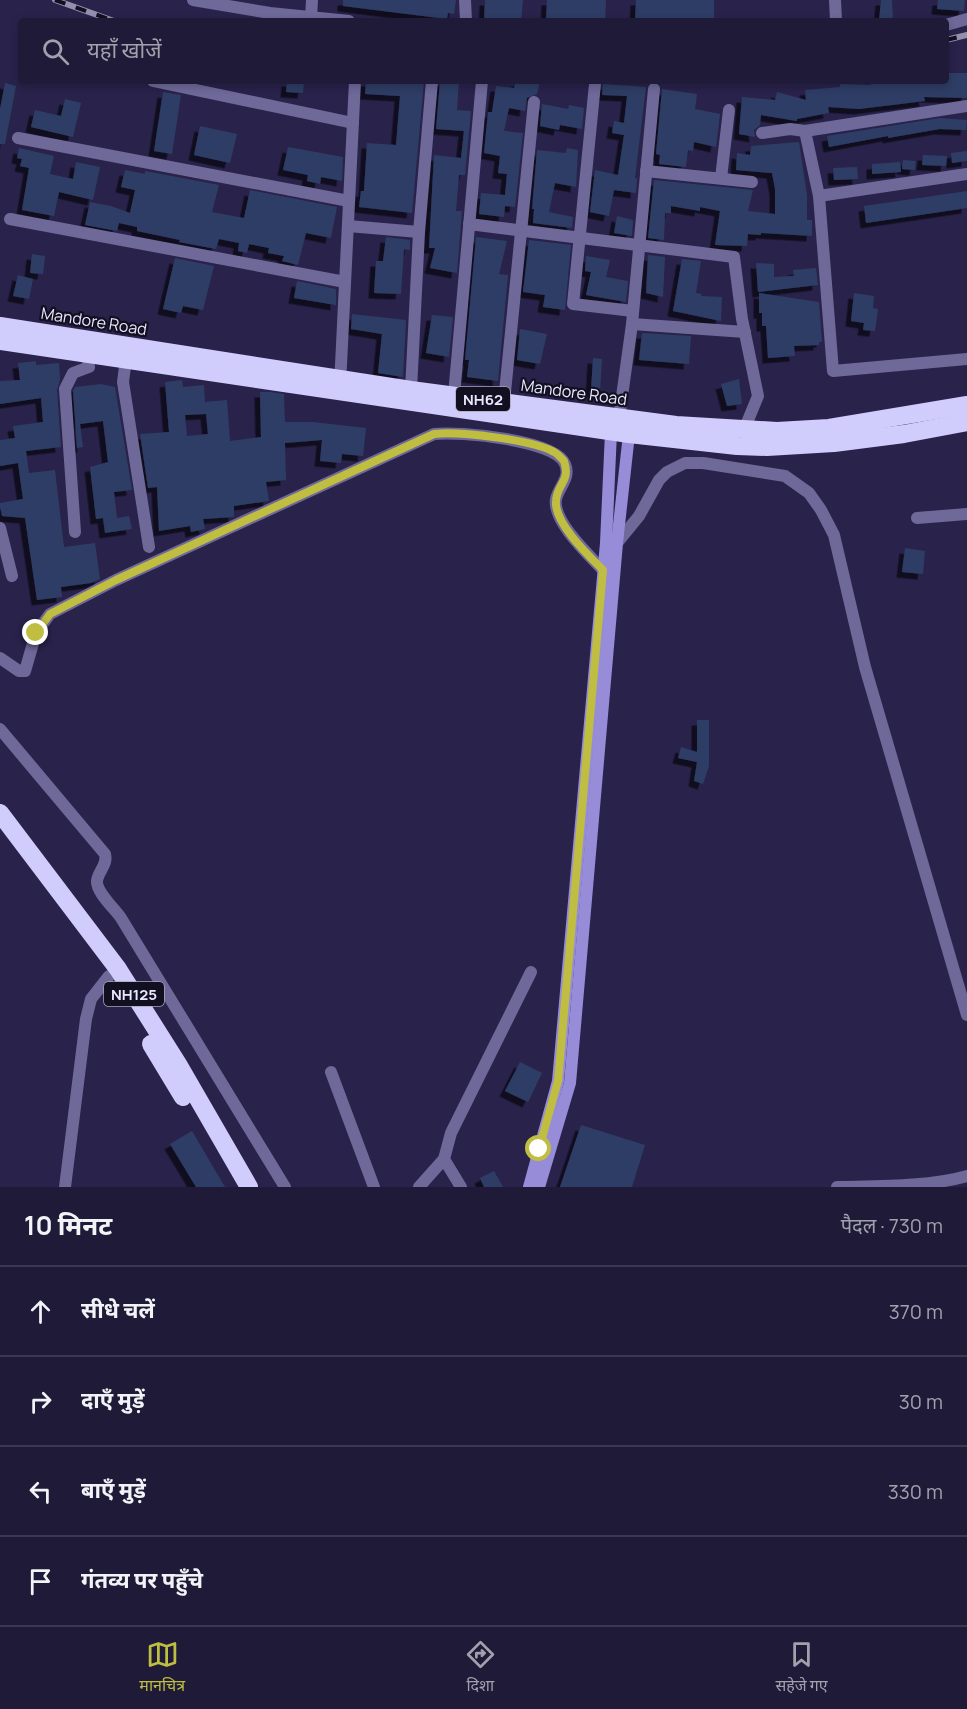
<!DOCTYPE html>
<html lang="hi">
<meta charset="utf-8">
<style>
body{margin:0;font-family:Manrope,"Noto Sans Devanagari",sans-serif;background:#272340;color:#f1f3f6}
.stop{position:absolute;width:18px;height:18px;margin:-14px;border:4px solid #bfbe41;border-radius:50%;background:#fff}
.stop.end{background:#bfbe41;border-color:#fff;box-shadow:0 2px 6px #0008}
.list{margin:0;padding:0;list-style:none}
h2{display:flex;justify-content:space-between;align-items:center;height:78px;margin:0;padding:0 24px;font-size:26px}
h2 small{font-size:20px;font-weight:400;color:#a1a1ae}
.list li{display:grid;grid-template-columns:39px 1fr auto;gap:18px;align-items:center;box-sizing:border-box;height:90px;padding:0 24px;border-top:2px solid #3c3853}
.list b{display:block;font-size:22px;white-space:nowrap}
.list em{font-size:20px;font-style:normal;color:#a1a1ae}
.icon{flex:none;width:33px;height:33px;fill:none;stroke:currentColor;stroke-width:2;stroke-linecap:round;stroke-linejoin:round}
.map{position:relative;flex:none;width:967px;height:1187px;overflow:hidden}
.search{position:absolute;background:#1f1a38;box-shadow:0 3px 9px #0003;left:18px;right:18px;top:18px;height:66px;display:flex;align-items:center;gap:15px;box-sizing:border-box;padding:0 21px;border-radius:6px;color:#a1a1ae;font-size:22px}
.sheet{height:438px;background:#1f1a38}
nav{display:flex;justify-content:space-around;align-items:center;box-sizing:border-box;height:84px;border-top:2px solid #3c3853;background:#1f1a38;font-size:16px;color:#a1a1ae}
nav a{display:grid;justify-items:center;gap:3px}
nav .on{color:#bfbe41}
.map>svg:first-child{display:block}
</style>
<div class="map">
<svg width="967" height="1187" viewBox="0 0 967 1187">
<defs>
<filter id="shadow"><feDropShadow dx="-5.5" dy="5.5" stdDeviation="0" flood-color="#0009"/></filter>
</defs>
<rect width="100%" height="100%" fill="#29224b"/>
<g fill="#2f3d65" fill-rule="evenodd" filter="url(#shadow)">
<path d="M343,0h113l-2,14 -6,-1 -1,6 -104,-13z"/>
<path d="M485,0h38l-2,21h-37z"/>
<path d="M547,0h59l-1,21 -59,-2z"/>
<path d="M636,0h78v21h-79z"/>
<path d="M881,0h11l1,21h-14z"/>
<path d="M938,0h27l-1,11 -27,-2z"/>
<path d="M946,73h21v25l-43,-1 1,4 -66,8 -31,-2 1,6 -32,6v2l-36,-6 -1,10 -6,5 1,7 -16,-3 3,-37 33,3 2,-8 29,8 -1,-10 35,-3v-3l31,1v-4h75z"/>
<path d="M287,81h17l-1,12 -17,-1z"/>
<path d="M366,81h58l-12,132 -53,-6 2,-16h3l3,-48 29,2 4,-49 -35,-2z"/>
<path d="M440,81h19l-2,29 14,1 -6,64h-6l-3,36h6l-5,62 -27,-5 5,-20h-6l5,-93 27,3 3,-27 -28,-2z"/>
<path d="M516,81h24l-3,13 -10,4 -2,13 -16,-3 -5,23 19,2 -8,74 -10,-1 -1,11 -25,-3 2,-21 24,2 2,-21 -9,-1 2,-17 -16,-3 4,-41h4l4,-26 18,2z"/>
<path d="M5,83l11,3 -11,58h-5v-35z"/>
<path d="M603,84l43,3 -11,91h2l-1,15 -22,-3 -5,26 -19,-4 5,-42 23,5 6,-40 -12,-2 2,-12 10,2 3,-27 -25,-1z"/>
<path d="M662,89l35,5 -2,15 25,5 -4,33 -22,-5 -1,9 -5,-1 -2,17 -27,-3 1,-9 -4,-1z"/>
<path d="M163,92l18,3 -9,59 -18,-3z"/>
<path d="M65,99l16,4 -8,34 -42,-10 4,-17 26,6z"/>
<path d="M542,104l26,5 1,-4 15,3 -2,21 -22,-4 -1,5 -19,-4z"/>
<path d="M940,118l27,2 -1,10 -26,-1 -52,9v-2l-59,11 -2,-11z"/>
<path d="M200,126l37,8 -7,29 -36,-8z"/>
<path d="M799,142l8,53v25h5v16l-51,-3v2l-13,-1 -1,12 -32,-1 5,-34 -20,-4v4l-29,-5v7h-6l-1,27 -16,-2 6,-58 99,10 -5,21 27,3v-25l-3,-16 -36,-3 1,-17 13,2 1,-9z"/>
<path d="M288,147l55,10 -1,24 -21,-4 -1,7 -13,-3 1,-6 -25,-5z"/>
<path d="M19,148l35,8 -4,18 23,5 3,-17 24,5 -7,33 -34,-8 -5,24 -32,-6 7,-42 -9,-2 2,-7 -5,-1z"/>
<path d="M567,148l11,2 -2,37 -21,-4 -6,29 24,5 -1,11 -39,-5 1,-14h-2l5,-59 29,3z"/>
<path d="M967,151v10l-15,2 -1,-10z"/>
<path d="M923,155l24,1 -1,10 -24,-1z"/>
<path d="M903,160l13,1 -1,9 -13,-1z"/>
<path d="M900,162l1,10 -29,2v-10z"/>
<path d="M857,167l1,12 -24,1 -1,-12z"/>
<path d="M125,170l20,4v-3l74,14 -7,27 32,6 6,-28 87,17 -6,31 -25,-5 -8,32 -16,-4 2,-5 -16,-3 1,-5 -20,-4 -2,9 -9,-2 1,-8 -20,-4 -3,10 -37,-7 1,-2 -43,-9v-4l-18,-4 -2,8 -32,-6 5,-23 21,4 19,7 5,-23 -14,-3z"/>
<path d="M967,191v17l-101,15 -2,-17z"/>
<path d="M617,216l16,4 -1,16 -18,-3z"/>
<path d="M386,237l24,3v10l-6,-1 -3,45 -27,-1 2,-32h7z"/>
<path d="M476,237l31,4 -8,33 9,1 -10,106 -31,-4 2,-17h-4z"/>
<path d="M529,240l42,5 -6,65 -22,-3 2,-12 -22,-3z"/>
<path d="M32,254l13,2 -2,18 -13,-1z"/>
<path d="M648,255l17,2 -2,40 -17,-4z"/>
<path d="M586,256l24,4 -4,17 22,4 -2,21 -40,-7 5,-23 -6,-1z"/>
<path d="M175,258l39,8 -11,44 -20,-4 -2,7 -18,-4z"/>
<path d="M682,259l19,2 -5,32 6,1 -1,2 21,1 -1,24 -48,-10z"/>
<path d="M756,263l18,1v13l20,-1 -1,-6 23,-2 2,17 -60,7z"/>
<path d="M18,275l15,4 -4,20 -16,-3z"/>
<path d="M297,281l39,8v16l-42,-7z"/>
<path d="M759,293l60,9 3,40h-3v3l-25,1 1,10 -27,2 -2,-32h-4v-13h-3z"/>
<path d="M854,293l20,3 -1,12 5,1 -3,22 -12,-1 1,-7 -13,-2z"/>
<path d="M352,314l54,6 -3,57 -25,-4 4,-39 -31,-5z"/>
<path d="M432,315l21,2 -4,40 -23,-4z"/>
<path d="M520,329l27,5 -7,30 -23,-4z"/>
<path d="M642,333l49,3 -2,28 -50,-4z"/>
<path d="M593,358l9,1 -2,33 -9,-1z"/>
<path d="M36,361v4l23,-2 1,17 -3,10 4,57 -35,4 3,22 26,-3 9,77 31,-4 5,36 -9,4 -30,4 1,10 -25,3 -12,-82 -23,-2 -2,-9v-4l23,-4 -5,-36 -18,3v-26l15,-2 -2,-12 30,-4 -2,-24 -41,6v-23l20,-1 -2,-17z"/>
<path d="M739,379l3,25 -15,2 -6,-22z"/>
<path d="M182,380l1,7 21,-2 1,17 22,-2 3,41 31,-4 -1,-45h10l14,2 1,28h28l53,6 -3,28 -21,-2 -1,9 -21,-2 2,-21 -37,3 1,37 -20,2 3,19 -35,5v11l-31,2 2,10 -14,3 -1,-6 -31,5 -2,-44 -9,1 -8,-54 29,-2 -4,-50zM206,414l2,20 -21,2 -2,-21z"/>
<path d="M101,384l14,3 17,103 -18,2 3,26 12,-2 3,13 -27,4 -2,-15 -7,1 -6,-52 18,-5 -5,-41 -23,3 3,23 -6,1 -4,-57 2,-4z"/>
<path d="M905,548l20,3 -2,23 -21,-2z"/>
<path d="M697,720h12v46l-6,18 -9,-3 3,-19 -19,-4 3,-11 16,5z"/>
<path d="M520,1062l22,11 -14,29 -23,-11z"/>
<path d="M581,1125l64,20 -13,42h-72z"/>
<path d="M192,1131l33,56h-29l-26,-43z"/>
<path d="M494,1171l9,16h-19l-4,-9z"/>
</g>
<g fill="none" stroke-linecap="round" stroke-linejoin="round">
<g stroke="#6e6999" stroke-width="12">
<path d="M193,0l77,13 79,8"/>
<path d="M465,0l1,21"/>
<path d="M835,0l1,21"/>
<path d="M311,18l1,-18"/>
<path d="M946,25l21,-6"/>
<path d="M153,81l200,42"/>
<path d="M595,84l-22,220 60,7"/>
<path d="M762,133l28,-4 15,2"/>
<path d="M18,138l331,63"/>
<path d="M646,171l106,11"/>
<path d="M967,174l-148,22 14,175 134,-12"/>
<path d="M721,178l8,-68"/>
<path d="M819,196l-14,-65 162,-25"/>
<path d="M10,219l335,63"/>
<path d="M469,224l265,33 8,62 16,77 -14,34"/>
<path d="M348,226l71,6"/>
<path d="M632,324l113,8"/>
<path d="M126,359l-3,23 26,165"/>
<path d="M340,385l15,-304"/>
<path d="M411,390l8,-158 13,-151"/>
<path d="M454,395l28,-314"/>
<path d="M504,402l30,-300"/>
<path d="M619,418l13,-94 22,-235"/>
<path d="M917,518l50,-4"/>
<path d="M0,528l12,48"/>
<path d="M75,532l-10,-143 8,-16 16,-6 -2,-15"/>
<path d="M617,543l22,-27 20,-36 8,-8 18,-9h18l82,13 24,17 12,17 13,25 31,132 102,348"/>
<path d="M0,658l19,13h6l11,-38 14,-19 66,-34 318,-146c25,-3 122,6 131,30 6,14 -6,22 -9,35 -4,22 33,56 47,71"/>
<path d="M0,729l105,125c3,11 -7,17 -8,27 -1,11 18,28 24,37l164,269"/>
<path d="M331,1072l43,115"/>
<path d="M65,1187l21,-168 5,-20 18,-23"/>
<path d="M419,1187l25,-28"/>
<path d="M461,1187l-17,-28 7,-26 80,-161"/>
<path d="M837,1187c41,-1 92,0 130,-11"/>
</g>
<g stroke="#968cd8" stroke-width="12">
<path d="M529,1187l29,-106 48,-538 5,-111"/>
<path d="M539,1187l31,-104 47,-540 12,-109"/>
</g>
<g stroke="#d0ccfc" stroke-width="18">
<path d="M0,326l411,64 265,35 101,6 52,-3 138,-23"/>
<path d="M0,341l629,93 108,12 30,1 67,-4 70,-9 63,-12"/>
<path d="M0,813l118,156 60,95 71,123"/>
<path d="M151,1044l32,53"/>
</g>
<defs>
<g id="rail">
<path d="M55,0l59,21"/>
<path d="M946,40l21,-5"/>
</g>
</defs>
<use href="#rail" stroke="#938fad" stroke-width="6"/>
<use href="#rail" stroke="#120f21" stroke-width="4" stroke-dasharray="11" stroke-linecap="butt"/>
</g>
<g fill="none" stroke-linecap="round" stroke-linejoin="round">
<path stroke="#bfbe41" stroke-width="8" d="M36,633l14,-19 66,-34 318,-146c24,-3 100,6 120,18 4,2 7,6 10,9 7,21 -7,22 -8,40 -2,22 33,55 47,69l-45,511 -19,68"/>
</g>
<g text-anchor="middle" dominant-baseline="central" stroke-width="4.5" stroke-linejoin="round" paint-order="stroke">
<g fill="#120f21" stroke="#a8a6ba" stroke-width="1.5">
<rect x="456" y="387" width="54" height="24" rx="4.5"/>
<rect x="104" y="982" width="60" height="24" rx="4.5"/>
</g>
<g font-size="15" font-weight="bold" fill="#e8e7fc">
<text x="483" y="399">NH62</text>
<text x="134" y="994">NH125</text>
</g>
<g font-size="16" fill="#e8e7fc" stroke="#120f21">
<text transform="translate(94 321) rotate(9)">Mandore Road</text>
<text transform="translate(574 392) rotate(8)">Mandore Road</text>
</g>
</g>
</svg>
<div class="stop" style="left:539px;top:1149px"></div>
<div class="stop end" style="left:36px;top:633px"></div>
<div class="search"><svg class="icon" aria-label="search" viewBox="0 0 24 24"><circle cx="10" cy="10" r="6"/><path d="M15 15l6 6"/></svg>यहाँ खोजें</div>
</div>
<section class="sheet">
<h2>10 मिनट<small>पैदल · 730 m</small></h2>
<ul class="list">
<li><svg class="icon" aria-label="ahead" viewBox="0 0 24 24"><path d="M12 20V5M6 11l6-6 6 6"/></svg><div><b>सीधे चलें</b></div><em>370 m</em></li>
<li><svg class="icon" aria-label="right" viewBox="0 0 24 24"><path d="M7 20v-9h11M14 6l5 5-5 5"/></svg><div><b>दाएँ मुड़ें</b></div><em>30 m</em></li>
<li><svg class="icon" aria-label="left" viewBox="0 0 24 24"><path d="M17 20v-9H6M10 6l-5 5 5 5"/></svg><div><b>बाएँ मुड़ें</b></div><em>330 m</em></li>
<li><svg class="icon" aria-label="arrive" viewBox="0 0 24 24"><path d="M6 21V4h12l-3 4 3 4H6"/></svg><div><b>गंतव्य पर पहुँचे</b></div></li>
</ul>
</section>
<nav>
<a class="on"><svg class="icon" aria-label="map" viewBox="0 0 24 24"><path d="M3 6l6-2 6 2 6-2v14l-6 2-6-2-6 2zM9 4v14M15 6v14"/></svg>मानचित्र</a>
<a><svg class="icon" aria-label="directions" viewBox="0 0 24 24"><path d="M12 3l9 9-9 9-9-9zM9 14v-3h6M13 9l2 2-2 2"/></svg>दिशा</a>
<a><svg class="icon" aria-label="saved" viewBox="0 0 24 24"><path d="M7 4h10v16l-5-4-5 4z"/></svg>सहेजे गए</a>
</nav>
